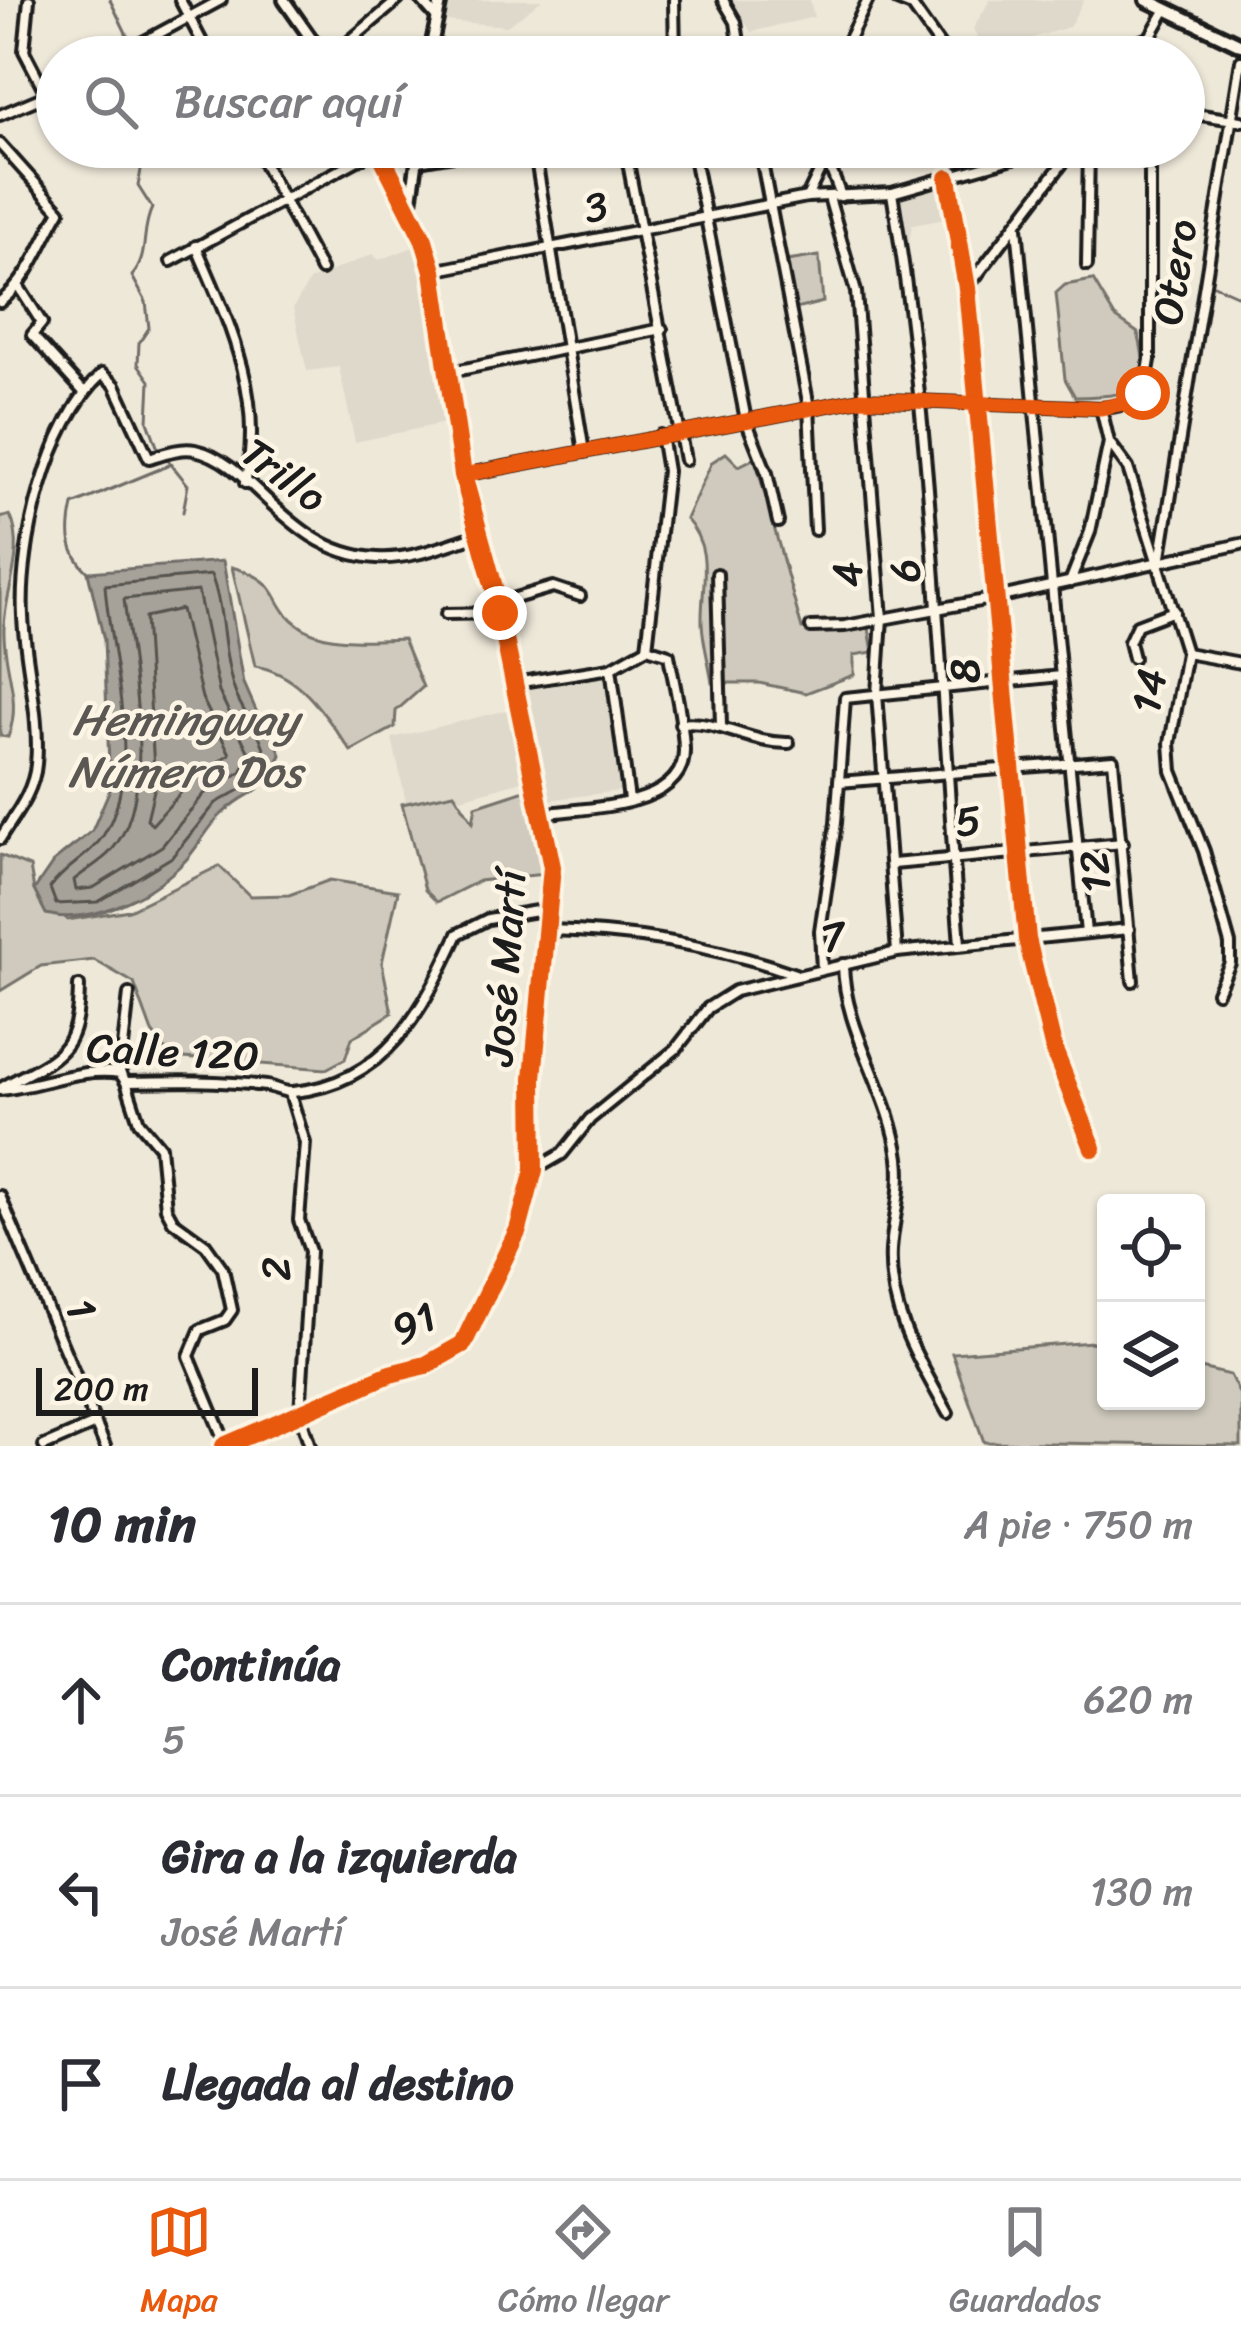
<!DOCTYPE html>
<html lang="es">
<meta charset="utf-8">
<style>
body{margin:0;font-family:Sriracha,sans-serif;background:#f7f7f7;color:#2b2b33}
.controls{position:absolute;right:36px;bottom:36px;display:grid;overflow:hidden;border-radius:12px;box-shadow:0 3px 9px #0004}
.controls button{width:108px;height:108px;display:grid;place-items:center;padding:0;border:0;border-bottom:3px solid #e1e1e2;background:#fff;color:#2b2b33;font:60px sans-serif}
.scale{position:absolute;left:36px;bottom:30px;width:222px;box-sizing:border-box;padding-left:12px;border:6px solid #1c1c1c;border-top:0;font-size:33px;line-height:42px;white-space:nowrap;color:#1c1c1c;-webkit-text-stroke:9px #fcf5e5;paint-order:stroke}
.stop{position:absolute;width:36px;height:36px;margin:-27px;border:9px solid #ea580c;border-radius:50%;background:#fff}
.stop.end{background:#ea580c;border-color:#fff;box-shadow:0 3px 12px #0008}
.list{margin:0;padding:0;list-style:none}
h2{display:flex;justify-content:space-between;align-items:center;height:156px;margin:0;padding:0 48px;font-size:51px}
h2 small{font-size:39px;font-weight:400;color:#7c7c81}
.list li{display:grid;grid-template-columns:78px 1fr auto;gap:36px;align-items:center;box-sizing:border-box;height:192px;padding:0 48px;border-top:3px solid #e1e1e2}
.list b{display:block;font-size:45px;white-space:nowrap}
.list p{margin:0;font-size:39px;white-space:nowrap;color:#7c7c81}
.list em{font-size:39px;font-style:normal;color:#7c7c81}
.icon{flex:none;width:66px;height:66px;fill:none;stroke:currentColor;stroke-width:2;stroke-linecap:round;stroke-linejoin:round}
.map{position:relative;flex:none;width:1241px;height:1446px;overflow:hidden}
.search{position:absolute;background:#fff;box-shadow:0 3px 9px #0004;left:36px;right:36px;top:36px;height:132px;display:flex;align-items:center;gap:30px;box-sizing:border-box;padding:0 42px;border-radius:66px;color:#7c7c81;font-size:45px}
.sheet{height:732px;background:#fff}
nav{display:flex;justify-content:space-around;align-items:center;box-sizing:border-box;height:168px;border-top:3px solid #e1e1e2;background:#fff;font-size:33px;color:#7c7c81}
nav a{display:grid;justify-items:center;gap:6px}
nav .on{color:#ea580c}
.map>svg:first-child{display:block}
</style>
<div class="map">
<svg width="1241" height="1446" viewBox="0 0 1241 1446">
<rect width="100%" height="100%" fill="#eee8d9"/>
<filter id="ink" filterUnits="userSpaceOnUse"><feTurbulence type="fractalNoise" baseFrequency=".00833" numOctaves="2"/><feDisplacementMap in="SourceGraphic" scale="24" xChannelSelector="R" yChannelSelector="G"/><feConvolveMatrix kernelMatrix="1 2 1 2 8 2 1 2 1" color-interpolation-filters="sRGB"/></filter>
<g filter="url(#ink)">
<g fill="#ded9cb">
<path d="M451,0h91l-35,26 -63,-5z"/>
<path d="M731,0h79l4,17 -63,15z"/>
<path d="M990,0h94l-15,27 -60,18 -29,-4 -7,-12z"/>
<path d="M946,181l5,37 -39,7 -4,24 -9,-24 -1,-29z"/>
<path d="M419,245l31,177 -95,20 -16,-75 -32,4 -14,-63 17,-28 63,-26 6,6z"/>
<path d="M608,670l19,120 -79,10 -24,-114z"/>
<path d="M512,709l14,71 -68,19 -3,-7 -49,10 -14,-64z"/>
</g>
<g fill="#cfcabd" stroke="#76736c" stroke-width="3">
<path d="M819,256l4,46 -27,7 -9,-48z"/>
<path d="M1093,280l22,37 23,16c17,62 -11,63 -63,64l-10,-18 -9,-86 9,-8z"/>
<path d="M726,453l13,13 16,-8 47,171 67,-1 4,24 -19,3v20l-48,18 -47,-10h-47c-3,-20 -9,-40 -10,-60 -1,-39 13,-72 -16,-104l26,-57z"/>
<path d="M10,515c18,38 -8,80 -6,120 1,37 18,66 4,102l-8,-1v-218z"/>
<path d="M232,567c54,15 35,36 68,59 26,19 73,14 103,13l20,48 -27,24 -1,16 -44,24c-27,-36 -49,-77 -96,-85z"/>
<path d="M531,788l12,43 2,43 -66,7 -42,21 -12,-12 -23,-86 52,-11 19,29 3,-16z"/>
<path d="M0,855l30,12 4,23 34,30 61,-10 90,-44 31,30 39,-1 41,-15 68,11 -16,72 10,50 -40,25 -7,21 -19,10 -156,-12 -18,-25 -18,-49 -40,-23 -53,6 -41,25z"/>
<path d="M1092,1342l14,3v56h90v-34l34,8 11,22v49l-257,-4 -32,-89z"/>
</g>
<path fill="#a7a299" stroke="#6f6c67" stroke-width="3" d="M223,561l21,122 14,32 9,2 14,38c-25,48 -26,29 -58,58 -16,14 -25,36 -41,51 -33,32 -91,62 -136,50l-12,-24 20,-29 38,-30 18,-42 -6,-149 -16,-68z"/>
<g fill="none" stroke-linecap="round" stroke-linejoin="round">
<g stroke="#54524e" stroke-width="3">
<path d="M211,575c14,36 11,78 23,114 8,26 28,41 32,68l-13,26 -37,20 -44,54 -74,45 -42,2 -6,-16c14,-21 40,-32 53,-52 43,-67 7,-177 2,-251z"/>
<path d="M198,591l21,101 31,63 -9,17 -37,22 -42,52 -69,42 -17,2 -2,-10c12,-10 27,-18 37,-29 49,-53 20,-187 13,-252z"/>
<path d="M181,609l21,89 28,56 -36,24 -42,47 -5,-6 8,-33 -10,-169z"/>
</g>
<g stroke="#6f6c67" stroke-width="3">
<path d="M110,0l20,41"/>
<path d="M136,52l3,5"/>
<path d="M1214,285l27,12"/>
<path d="M158,449l-10,-28 2,-40 -12,-17 1,-21 10,-15 -3,-26 -14,-26c18,-21 8,-44 20,-68l-14,-22 4,-21 18,-18"/>
<path d="M167,459l21,26 -5,27"/>
<path d="M88,572c-21,-20 -21,-40 -15,-67l99,-41"/>
</g>
<defs>
<g id="minor">
<path d="M29,0l-5,51 24,46"/>
<path d="M180,0l30,57"/>
<path d="M421,0l14,16"/>
<path d="M674,0l1,57"/>
<path d="M723,0l13,22 5,35"/>
<path d="M897,0l15,6 36,51"/>
<path d="M115,57l106,-57"/>
<path d="M331,57l67,-57"/>
<path d="M500,57h18"/>
<path d="M840,57l28,-57"/>
<path d="M1103,57l47,-20"/>
<path d="M1151,57l-1,-20 16,-28"/>
<path d="M1188,113l53,8"/>
<path d="M0,115l57,-24"/>
<path d="M0,144l60,67c-20,33 -29,67 -60,91"/>
<path d="M255,147l66,123"/>
<path d="M534,147l50,305"/>
<path d="M625,147l60,313"/>
<path d="M692,147l54,273 21,53 11,49"/>
<path d="M759,147l50,260 6,123"/>
<path d="M827,159l14,37"/>
<path d="M418,161l83,-14"/>
<path d="M948,178l19,110 60,651 27,111 39,98"/>
<path d="M892,193c42,248 48,501 68,751"/>
<path d="M807,197l19,-39 21,-11"/>
<path d="M829,197l27,95 26,326 -5,76 20,258"/>
<path d="M1017,227l69,706"/>
<path d="M196,246c33,76 70,153 49,237"/>
<path d="M171,261l209,-113"/>
<path d="M1087,265l2,-118"/>
<path d="M433,271l374,-74 85,-4 160,-46"/>
<path d="M19,287l23,36 -10,12 51,56"/>
<path d="M968,287l107,-140"/>
<path d="M450,372l212,-43"/>
<path d="M1101,408l8,34 19,26 58,185 -16,90 2,28 32,80 26,93v19l-13,29"/>
<path d="M463,475l397,-76 241,9c35,-2 44,-15 49,-48v-213"/>
<path d="M1160,562l81,-501"/>
<path d="M717,574l4,152"/>
<path d="M1070,582l20,-50 19,-90"/>
<path d="M498,603l55,-16 27,9"/>
<path d="M446,614l54,-1"/>
<path d="M811,627l34,-1 151,-28 245,-54"/>
<path d="M647,648l20,-177 -6,-36"/>
<path d="M1186,653l55,10"/>
<path d="M1133,658l-4,-16 8,-17 37,-14"/>
<path d="M611,668l18,132"/>
<path d="M680,724c40,-5 69,20 109,19"/>
<path d="M839,782l274,-22 20,221"/>
<path d="M0,839c14,-23 34,-47 36,-75 5,-47 -11,-100 -13,-148 -4,-71 25,-193 79,-242l13,11 34,73c13,-4 32,-11 46,-8 60,13 91,102 182,108 34,2 69,-13 101,-23"/>
<path d="M893,864l230,-21"/>
<path d="M550,930c85,2 166,16 245,44"/>
<path d="M843,964c1,67 47,126 56,194 4,31 -6,61 -8,92 -3,62 28,111 57,163"/>
<path d="M822,969l-2,-38 16,-108 9,-125 216,-22"/>
<path d="M120,1073l9,-79"/>
<path d="M126,1082l13,40 21,25 6,61 7,13 33,24 17,24 9,41 -7,10 -25,10 -11,26 37,89"/>
<path d="M1,1088c56,-32 77,-31 78,-102"/>
<path d="M0,1090c42,-4 79,-23 120,-17l6,9c47,-1 94,-2 140,4 9,1 18,7 27,6 94,-9 130,-82 165,-158l30,-15 61,-10"/>
<path d="M290,1093l15,50 -6,77 11,31 -10,163 10,32"/>
<path d="M536,1169l26,-15 28,-35 86,-70 32,-41 27,-17 162,-39 232,-23"/>
<path d="M0,1196l105,250"/>
<path d="M44,1446l51,-22"/>
<path d="M224,1446l166,-72 36,-9 46,-32 46,-103 16,-60 -1,-92 19,-211 -10,-53c42,-7 144,-4 142,-65 -1,-31 -10,-64 -15,-94l-22,-7 -36,20 -96,15"/>
</g>
<g id="tertiary">
<path d="M284,0l40,57"/>
<path d="M429,57l12,-57"/>
<path d="M377,147l47,93 9,31 30,204 32,116 47,223"/>
<path d="M410,210l9,-63"/>
</g>
<path id="secondary" d="M1147,0l94,45"/>
</defs>
<use href="#minor" stroke="#1c1c1c" stroke-width="16"/>
<use href="#tertiary" stroke="#1c1c1c" stroke-width="18"/>
<use href="#secondary" stroke="#1c1c1c" stroke-width="20"/>
<use href="#minor" stroke="#fcf5e5" stroke-width="8"/>
<use href="#tertiary" stroke="#fcf5e5" stroke-width="9"/>
<use href="#secondary" stroke="#fcf5e5" stroke-width="10"/>
<defs>
<g id="cycleway">
<path d="M948,178l19,110 60,651 27,111 39,98"/>
<path d="M224,1446l166,-72 36,-9 37,-21 55,-114 16,-60 -1,-92 19,-211 -57,-276 -32,-116 -30,-204 -9,-31 -47,-93"/>
</g>
</defs>
<use href="#cycleway" stroke="#fcf5e5" stroke-width="26"/>
<use href="#cycleway" stroke="#e8590c" stroke-width="18"/>
</g>
</g>
<g fill="none" stroke-linecap="round" stroke-linejoin="round" filter="url(#ink)">
<path stroke="#ea580c" stroke-width="15" d="M500,613l-37,-138 397,-76 241,9 33,-7 9,-8"/>
</g>
<g text-anchor="middle" dominant-baseline="central" stroke-width="9" stroke-linejoin="round" paint-order="stroke">
<g font-size="42" fill="#1c1c1c" stroke="#fcf5e5">
<text transform="translate(596 207) rotate(-11)">3</text>
<text transform="translate(1175 272) rotate(-81)">Otero</text>
<text transform="translate(284 475) rotate(37)">Trillo</text>
<text transform="translate(905 571) rotate(-96)">6</text>
<text transform="translate(848 575) rotate(-96)">4</text>
<text transform="translate(965 671) rotate(-95)">8</text>
<text transform="translate(1149 691) rotate(-80)">14</text>
<text transform="translate(968 821) rotate(-5)">5</text>
<text transform="translate(1095 872) rotate(-94)">12</text>
<text transform="translate(833 937) rotate(-10)">7</text>
<text transform="translate(505 968) rotate(-86)">José Martí</text>
<text transform="translate(173 1052) rotate(3)">Calle 120</text>
<text transform="translate(276 1269) rotate(-91)">2</text>
<text transform="translate(81 1309) rotate(68)">1</text>
<text transform="translate(414 1323) rotate(-25)">91</text>
</g>
<g font-size="45" font-style="italic" fill="#5b5854" stroke="#fcf5e5">
<text x="185" y="720">Hemingway<tspan x="185" dy="52">Número Dos</tspan></text>
</g>
</g>
</svg>
<div class="controls">
<button><svg class="icon" aria-label="locate" viewBox="0 0 24 24"><circle cx="12" cy="12" r="6"/><path d="M12 2v4M12 18v4M2 12h4M18 12h4"/></svg></button>
<button><svg class="icon" aria-label="layers" viewBox="0 0 24 24"><path d="M12 4l9 5-9 5-9-5zM3 14l9 5 9-5"/></svg></button>
</div>
<div class="scale">200 m</div>
<div class="stop" style="left:1143px;top:393px"></div>
<div class="stop end" style="left:500px;top:613px"></div>
<div class="search"><svg class="icon" aria-label="search" viewBox="0 0 24 24"><circle cx="10" cy="10" r="6"/><path d="M15 15l6 6"/></svg>Buscar aquí</div>
</div>
<section class="sheet">
<h2>10 min<small>A pie · 750 m</small></h2>
<ul class="list">
<li><svg class="icon" aria-label="ahead" viewBox="0 0 24 24"><path d="M12 20V5M6 11l6-6 6 6"/></svg><div><b>Continúa</b><p>5</p></div><em>620 m</em></li>
<li><svg class="icon" aria-label="left" viewBox="0 0 24 24"><path d="M17 20v-9H6M10 6l-5 5 5 5"/></svg><div><b>Gira a la izquierda</b><p>José Martí</p></div><em>130 m</em></li>
<li><svg class="icon" aria-label="arrive" viewBox="0 0 24 24"><path d="M6 21V4h12l-3 4 3 4H6"/></svg><div><b>Llegada al destino</b></div></li>
</ul>
</section>
<nav>
<a class="on"><svg class="icon" aria-label="map" viewBox="0 0 24 24"><path d="M3 6l6-2 6 2 6-2v14l-6 2-6-2-6 2zM9 4v14M15 6v14"/></svg>Mapa</a>
<a><svg class="icon" aria-label="directions" viewBox="0 0 24 24"><path d="M12 3l9 9-9 9-9-9zM9 14v-3h6M13 9l2 2-2 2"/></svg>Cómo llegar</a>
<a><svg class="icon" aria-label="saved" viewBox="0 0 24 24"><path d="M7 4h10v16l-5-4-5 4z"/></svg>Guardados</a>
</nav>
